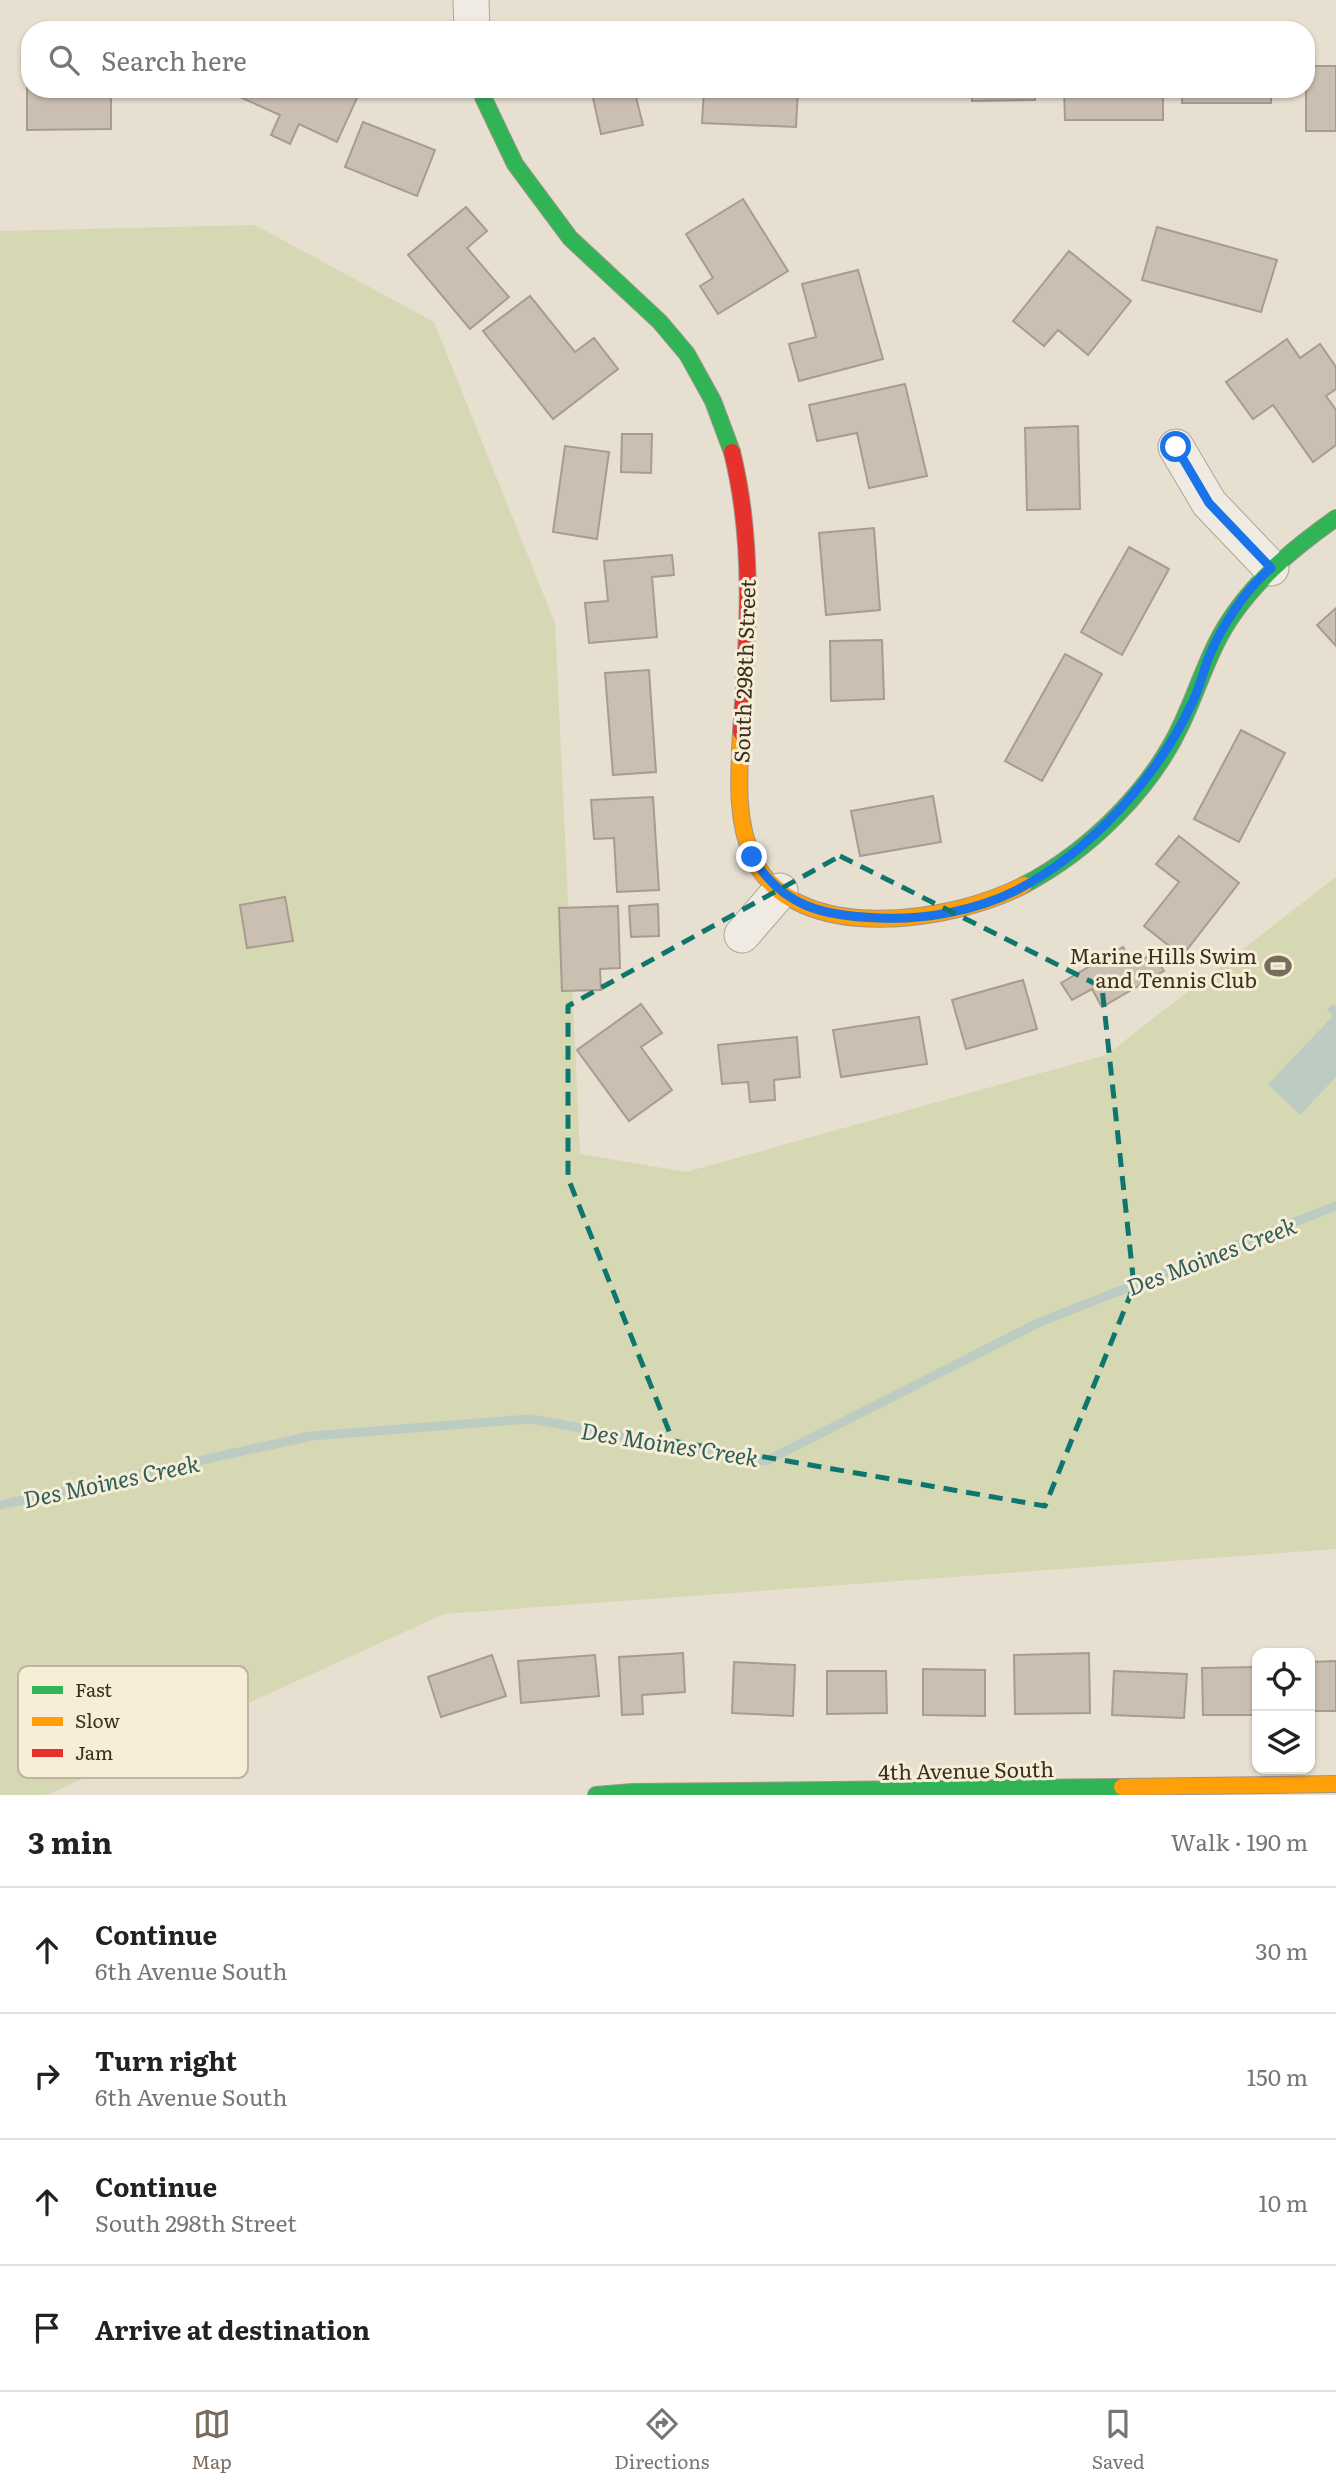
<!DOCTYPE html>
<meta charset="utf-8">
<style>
body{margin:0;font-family:Literata,serif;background:#f2f2f2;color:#222}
.controls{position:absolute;right:21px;bottom:21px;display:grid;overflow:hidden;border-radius:14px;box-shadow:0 2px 5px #0004}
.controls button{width:63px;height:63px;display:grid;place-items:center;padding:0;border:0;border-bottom:2px solid #e0e0e0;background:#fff;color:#222;font:35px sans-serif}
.stop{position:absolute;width:21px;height:21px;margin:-16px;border:5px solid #1a73e8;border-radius:50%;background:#fff}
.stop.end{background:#1a73e8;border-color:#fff;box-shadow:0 2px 7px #0008}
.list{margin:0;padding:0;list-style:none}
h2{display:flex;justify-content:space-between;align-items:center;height:91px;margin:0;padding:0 28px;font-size:30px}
h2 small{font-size:23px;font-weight:400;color:#767676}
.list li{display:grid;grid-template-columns:46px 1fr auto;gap:21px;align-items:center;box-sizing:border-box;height:126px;padding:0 28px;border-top:2px solid #e0e0e0}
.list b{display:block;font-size:26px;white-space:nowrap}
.list p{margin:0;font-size:23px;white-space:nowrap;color:#767676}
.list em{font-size:23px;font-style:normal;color:#767676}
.icon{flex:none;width:38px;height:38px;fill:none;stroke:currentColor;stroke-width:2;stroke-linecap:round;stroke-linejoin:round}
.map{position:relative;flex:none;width:1336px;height:1795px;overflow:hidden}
.search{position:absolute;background:#fff;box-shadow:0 2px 5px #0004;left:21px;right:21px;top:21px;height:77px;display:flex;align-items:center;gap:18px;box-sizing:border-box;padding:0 24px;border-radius:28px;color:#767676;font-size:26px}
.sheet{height:595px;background:#fff}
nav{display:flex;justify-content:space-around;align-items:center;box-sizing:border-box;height:98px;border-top:2px solid #e0e0e0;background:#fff;font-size:19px;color:#767676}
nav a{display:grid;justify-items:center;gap:4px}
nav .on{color:#786c5e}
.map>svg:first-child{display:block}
</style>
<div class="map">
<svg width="1336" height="1795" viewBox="0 0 1336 1795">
<rect width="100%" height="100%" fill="#e7e0d1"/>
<path fill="#d6d7b3" d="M255,225l179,97 121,301 25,531 106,18 420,-117 230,-178v672l-892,65 -397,181h-47v-1564z"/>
<path fill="#bcccc2" d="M1332,1004l4,3v70l-36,38 -32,-31 65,-68 -6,-6z"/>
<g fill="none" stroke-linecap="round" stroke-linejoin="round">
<path stroke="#bcccc2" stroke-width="9" d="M0,1505l311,-69 219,-17 236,42 274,-139 296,-116"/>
</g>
<g fill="#cbbfb2" stroke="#a89c90" stroke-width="2">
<rect x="1306" y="66" width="30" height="65"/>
<path d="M27,86h3v3h81v40l-84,1z"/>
<path d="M128,89h108v7l-108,1z"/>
<path d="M245,89h116l-24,53 -38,-18 -9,20 -19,-9 9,-20 -38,-17z"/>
<path d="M591,89h43l9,36 -42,9z"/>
<path d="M704,89h94l-2,38 -94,-4z"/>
<path d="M972,89h63v11l-63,1z"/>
<path d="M1064,89h99v31h-98z"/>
<rect x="1182" y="89" width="89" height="14"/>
<path d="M363,122l72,28 -18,46 -72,-29z"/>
<path d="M743,199l45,72 -70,43 -18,-28 13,-8 -27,-44z"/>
<path d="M466,207l21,24 -20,17 42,49 -39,32 -62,-74z"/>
<path d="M1157,227l120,33 -16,52 -119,-32z"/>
<path d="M1069,251l62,50 -43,54 -30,-25 -14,16 -31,-25z"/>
<path d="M858,270l25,89 -84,22 -10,-37 27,-7 -14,-53z"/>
<path d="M530,296l45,56 19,-14 24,31 -65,50 -70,-88z"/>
<path d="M1287,339l13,19 20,-14 16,23v22l-10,7 10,14v35l-23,17 -40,-57 -20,14 -27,-37z"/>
<path d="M905,384l22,92 -58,12 -12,-55 -40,8 -8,-36z"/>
<path d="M1078,426l2,83 -53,1 -2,-82z"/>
<path d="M622,434h30l-1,39 -30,-1z"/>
<path d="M565,446l44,6 -12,87 -44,-7z"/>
<path d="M874,528l6,82 -54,5 -7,-82z"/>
<path d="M1129,547l40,22 -47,86 -41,-23z"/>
<path d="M672,555l2,20 -22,2 5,60 -68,6 -4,-40 23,-2 -4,-40z"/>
<path d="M1336,608v38l-19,-21z"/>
<path d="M882,640l2,59 -53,2 -1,-60z"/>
<path d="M1065,654l37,20 -60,107 -37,-20z"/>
<path d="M649,670l7,102 -43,3 -8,-102z"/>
<path d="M1241,730l44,23 -46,89 -45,-23z"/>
<path d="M933,796l8,46 -81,14 -9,-45z"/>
<path d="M653,797l6,93 -42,2 -3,-54 -20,1 -3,-39z"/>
<path d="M1179,836l60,47 -57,73 -38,-30 35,-44 -23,-18z"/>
<path d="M285,897l8,44 -46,7 -7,-43z"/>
<path d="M658,904l1,32 -28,1 -2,-31z"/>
<path d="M618,906l2,62 -20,1 1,21 -39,1 -3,-83z"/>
<path d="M1123,947l10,18 20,-12 11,18 -62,36 -10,-18 -20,11 -11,-17z"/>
<path d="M1023,980l14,49 -71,20 -14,-49z"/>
<path d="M641,1004l21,29 -21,14 31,43 -43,31 -52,-71z"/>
<path d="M919,1017l8,47 -86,13 -8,-47z"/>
<path d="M797,1037l3,40 -26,3 1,20 -25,2 -2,-20 -26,2 -4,-39z"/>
<path d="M683,1653l2,39 -43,3 1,19 -21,1 -3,-58z"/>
<path d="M1089,1653l1,60 -75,1 -1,-59z"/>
<path d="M492,1655l14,41 -65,21 -13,-40z"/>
<path d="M595,1655l4,41 -78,7 -3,-42z"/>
<path d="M1336,1661v50h-25l-1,-49z"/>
<path d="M734,1662l61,3 -2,51 -61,-3z"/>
<path d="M1257,1667v48h-54l-1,-47z"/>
<path d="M923,1669l62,1v46l-62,-1z"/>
<path d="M827,1671h59l1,42 -60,1z"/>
<path d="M1114,1671l73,3 -3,44 -72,-3z"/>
</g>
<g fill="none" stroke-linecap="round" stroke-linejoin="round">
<defs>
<g id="street">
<path d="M471,0l1,30"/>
<path d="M1176,447l33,56 62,65"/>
<path d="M742,935l38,-44"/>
</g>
<g id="fast">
<path d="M482,89l1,8 32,67 55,74 90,84 27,32 26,47 19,51"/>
<path d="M1024,885c65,-34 128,-96 158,-162 18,-38 28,-77 53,-111 27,-38 63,-67 101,-94"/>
<path d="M596,1795l37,-3 489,-5"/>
</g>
<g id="slow">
<path d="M741,732c-2,41 -6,88 12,126 42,89 201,64 271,27"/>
<path d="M1122,1787l214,-3"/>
</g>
<path id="jam" d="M732,452c23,92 16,187 9,280"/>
</defs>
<use href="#street" stroke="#ada599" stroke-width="37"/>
<use href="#fast" stroke="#9c958a" stroke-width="18"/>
<use href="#slow" stroke="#9c958a" stroke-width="18"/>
<use href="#jam" stroke="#9c958a" stroke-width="18"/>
<use href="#street" stroke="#efebe3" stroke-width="35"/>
<use href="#fast" stroke="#30b455" stroke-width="16"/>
<use href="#slow" stroke="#ff9f0a" stroke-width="16"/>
<use href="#jam" stroke="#e5322d" stroke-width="16"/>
</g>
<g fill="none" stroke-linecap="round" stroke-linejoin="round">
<path stroke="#1a73e8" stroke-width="9" d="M752,857c31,50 71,59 127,61 45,2 97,-7 138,-28 73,-38 141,-113 175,-187 7,-14 11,-30 16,-44 13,-32 37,-69 63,-91l-62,-65 -33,-56"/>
</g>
<path fill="none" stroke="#0f766e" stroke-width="5" stroke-dasharray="14 9" stroke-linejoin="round" d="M840,856l262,131 32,299 -89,220 -372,-65 -105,-263v-172z"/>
<defs>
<symbol id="stadium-bare" viewBox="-9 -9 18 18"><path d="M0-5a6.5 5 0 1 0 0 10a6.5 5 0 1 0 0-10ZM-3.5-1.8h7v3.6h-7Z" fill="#786c5e" stroke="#f7eed8" stroke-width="2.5" paint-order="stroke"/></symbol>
</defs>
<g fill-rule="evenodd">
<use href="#stadium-bare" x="1259" y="947" width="38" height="38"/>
</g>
<g text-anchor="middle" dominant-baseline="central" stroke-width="6" stroke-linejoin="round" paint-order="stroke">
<g font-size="21" fill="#3d2e20" stroke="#f7eed8">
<text transform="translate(743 671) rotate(-88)">South 298th Street</text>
<text transform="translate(966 1769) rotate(-1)">4th Avenue South</text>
</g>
<g font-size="21" fill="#3d2e20" stroke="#f7eed8" text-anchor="end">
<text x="1257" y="954">Marine Hills Swim<tspan x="1257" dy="24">and Tennis Club</tspan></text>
</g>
<g font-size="23" font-style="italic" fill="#2f5d5a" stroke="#f7eed8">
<text transform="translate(1211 1255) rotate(-21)">Des Moines Creek</text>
<text transform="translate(670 1443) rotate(9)">Des Moines Creek</text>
<text transform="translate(111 1480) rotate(-12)">Des Moines Creek</text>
</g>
</g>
<rect x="18" y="1666" width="230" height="112" rx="10" fill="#f7eed8" stroke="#bfb4a1" stroke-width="2"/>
<rect x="32" y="1686" width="31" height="8" fill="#30b455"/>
<rect x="32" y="1717" width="31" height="9" fill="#ff9f0a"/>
<rect x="32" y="1749" width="31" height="8" fill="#e5322d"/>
<g font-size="19" fill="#3d2e20">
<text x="75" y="1697">Fast</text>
<text x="75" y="1728">Slow</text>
<text x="75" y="1760">Jam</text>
</g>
</svg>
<div class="controls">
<button><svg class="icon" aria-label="locate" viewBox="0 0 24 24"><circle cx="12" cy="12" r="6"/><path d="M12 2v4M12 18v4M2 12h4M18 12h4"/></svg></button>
<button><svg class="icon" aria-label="layers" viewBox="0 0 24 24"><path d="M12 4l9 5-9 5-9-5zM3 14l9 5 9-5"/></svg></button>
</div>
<div class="stop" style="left:1176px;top:447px"></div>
<div class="stop end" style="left:752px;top:857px"></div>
<div class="search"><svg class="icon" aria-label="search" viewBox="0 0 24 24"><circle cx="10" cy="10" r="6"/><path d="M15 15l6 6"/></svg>Search here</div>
</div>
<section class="sheet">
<h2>3 min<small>Walk · 190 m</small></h2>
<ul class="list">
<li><svg class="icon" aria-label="ahead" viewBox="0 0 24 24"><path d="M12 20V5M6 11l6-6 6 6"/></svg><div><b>Continue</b><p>6th Avenue South</p></div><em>30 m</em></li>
<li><svg class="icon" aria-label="right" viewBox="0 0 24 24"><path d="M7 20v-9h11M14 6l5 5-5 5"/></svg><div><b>Turn right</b><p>6th Avenue South</p></div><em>150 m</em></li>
<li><svg class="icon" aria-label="ahead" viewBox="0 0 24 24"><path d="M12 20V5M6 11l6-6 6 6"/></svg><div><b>Continue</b><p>South 298th Street</p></div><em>10 m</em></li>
<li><svg class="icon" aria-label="arrive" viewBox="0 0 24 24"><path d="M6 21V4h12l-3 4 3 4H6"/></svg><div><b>Arrive at destination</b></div></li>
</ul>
</section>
<nav>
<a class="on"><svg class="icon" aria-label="map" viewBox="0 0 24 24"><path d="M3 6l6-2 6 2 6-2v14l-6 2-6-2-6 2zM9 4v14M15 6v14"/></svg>Map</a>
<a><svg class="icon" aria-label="directions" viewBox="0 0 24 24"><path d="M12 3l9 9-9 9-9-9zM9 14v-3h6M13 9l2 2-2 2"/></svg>Directions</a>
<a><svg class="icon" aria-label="saved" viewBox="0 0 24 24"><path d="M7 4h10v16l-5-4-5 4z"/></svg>Saved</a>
</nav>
